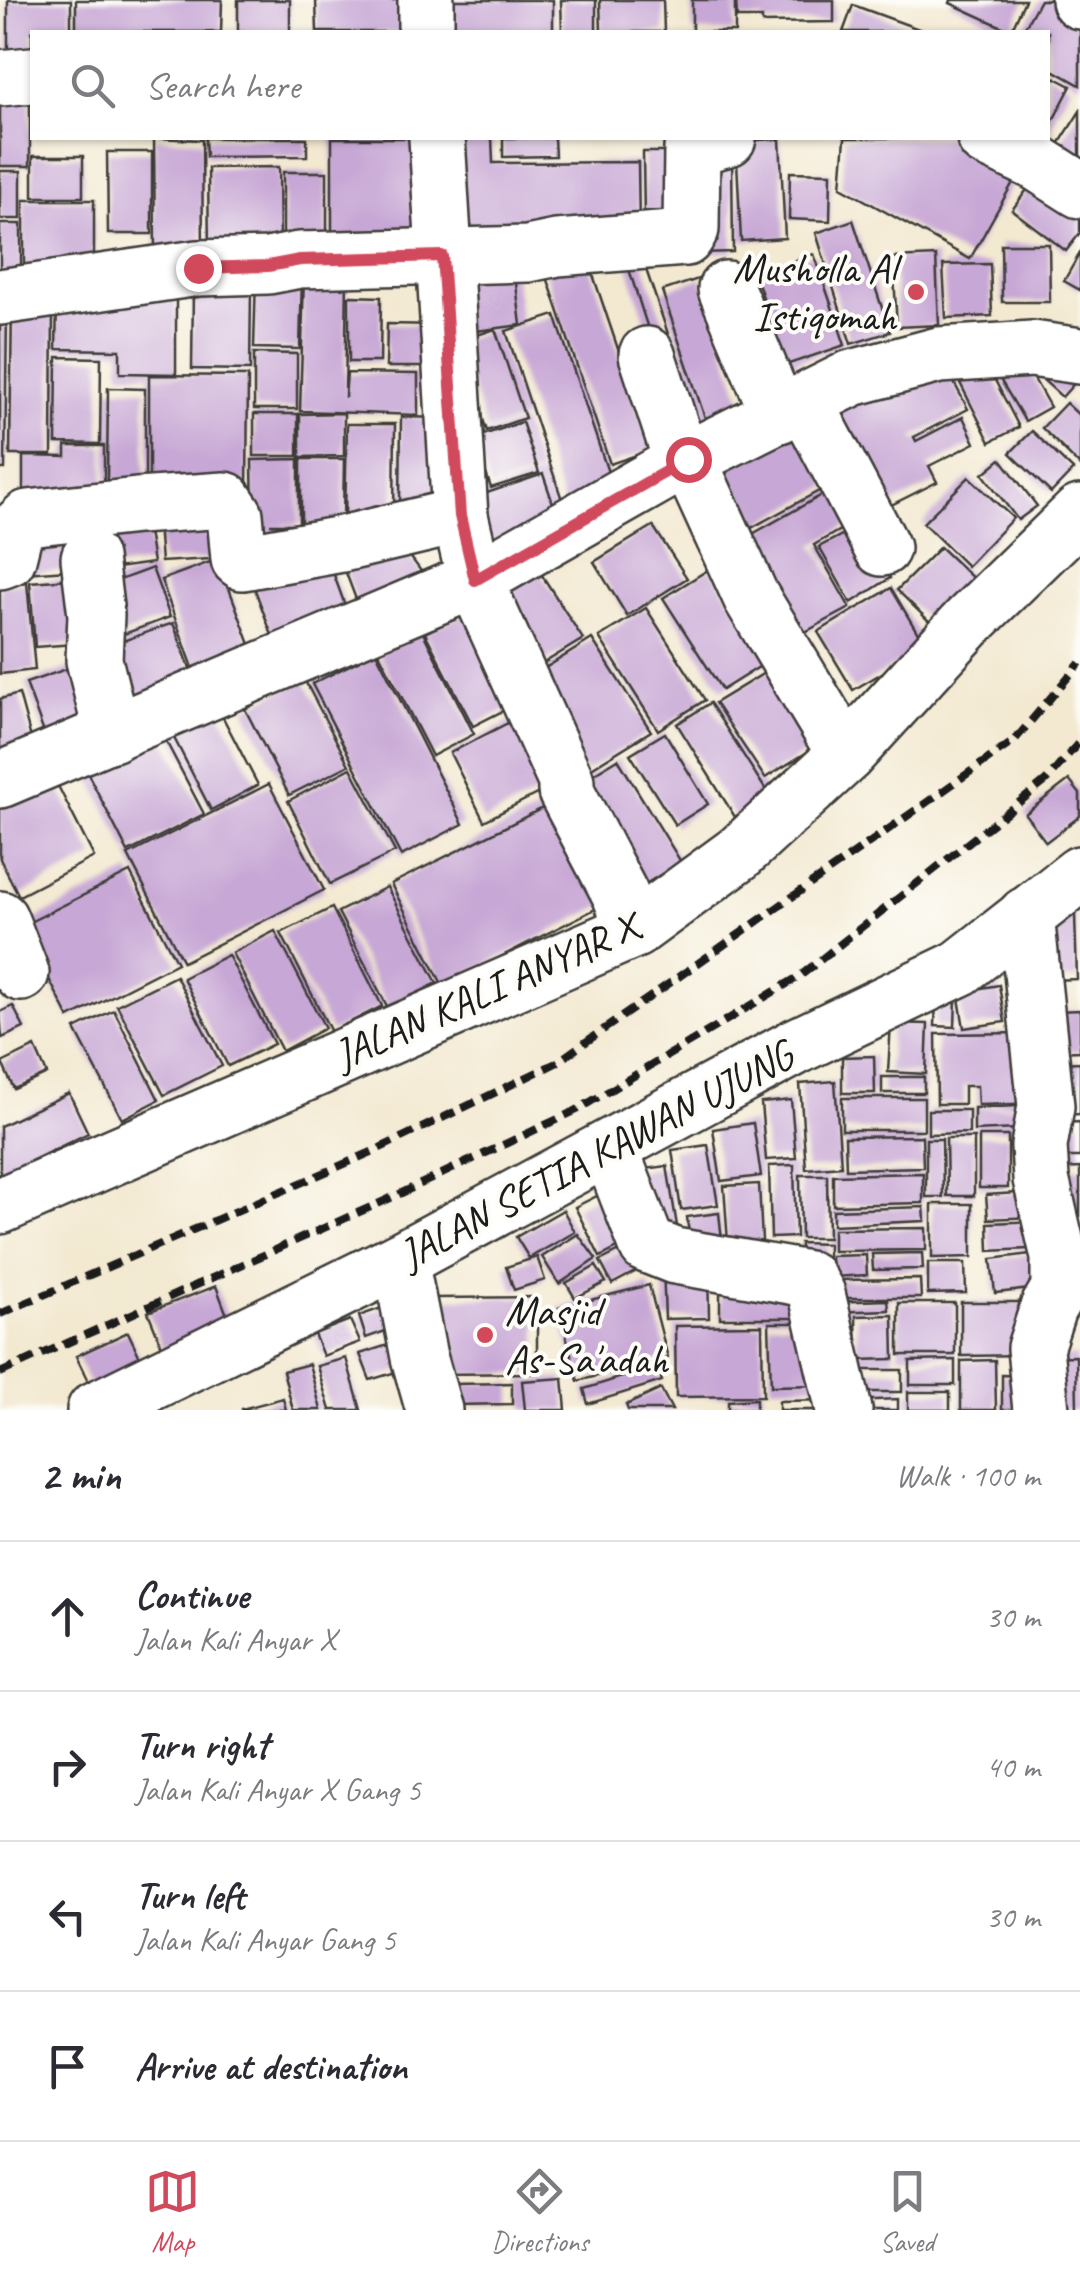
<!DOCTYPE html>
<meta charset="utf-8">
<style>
body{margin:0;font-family:Caveat,sans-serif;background:#f2f2f3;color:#2b2b33}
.stop{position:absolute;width:30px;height:30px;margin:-22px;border:8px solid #d1495b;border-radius:50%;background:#fff}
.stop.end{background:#d1495b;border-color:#fff;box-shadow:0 2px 10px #0008}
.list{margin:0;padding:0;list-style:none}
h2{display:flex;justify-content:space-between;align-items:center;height:130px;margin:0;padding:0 40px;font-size:42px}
h2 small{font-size:32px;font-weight:400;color:#7c7c81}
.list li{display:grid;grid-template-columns:65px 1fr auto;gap:30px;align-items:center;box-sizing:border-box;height:150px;padding:0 40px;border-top:2px solid #e1e1e2}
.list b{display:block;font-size:38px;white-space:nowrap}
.list p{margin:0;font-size:32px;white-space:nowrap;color:#7c7c81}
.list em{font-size:32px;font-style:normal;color:#7c7c81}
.icon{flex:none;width:55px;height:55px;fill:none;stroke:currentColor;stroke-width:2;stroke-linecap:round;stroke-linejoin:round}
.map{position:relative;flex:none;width:1080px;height:1410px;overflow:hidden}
.search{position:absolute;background:#fff;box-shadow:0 2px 8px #0004;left:30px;right:30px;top:30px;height:110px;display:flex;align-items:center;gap:25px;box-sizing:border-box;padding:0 35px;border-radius:0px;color:#7c7c81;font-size:38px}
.sheet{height:730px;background:#fff}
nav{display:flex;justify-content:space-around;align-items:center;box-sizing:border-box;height:140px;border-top:2px solid #e1e1e2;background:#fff;font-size:28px;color:#7c7c81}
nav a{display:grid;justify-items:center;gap:5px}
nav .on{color:#d1495b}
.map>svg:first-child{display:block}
</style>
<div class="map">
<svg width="1080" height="1410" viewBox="0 0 1080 1410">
<rect width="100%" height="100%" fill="#fdfcf7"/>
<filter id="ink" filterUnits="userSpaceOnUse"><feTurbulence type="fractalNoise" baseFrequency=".01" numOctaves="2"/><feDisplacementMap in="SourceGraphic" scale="20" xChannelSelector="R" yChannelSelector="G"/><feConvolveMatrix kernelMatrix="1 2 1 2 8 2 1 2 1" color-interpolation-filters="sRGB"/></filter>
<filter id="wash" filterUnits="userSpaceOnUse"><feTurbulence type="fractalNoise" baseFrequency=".0048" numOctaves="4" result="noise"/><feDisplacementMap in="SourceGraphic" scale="40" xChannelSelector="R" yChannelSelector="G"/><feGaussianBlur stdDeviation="2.25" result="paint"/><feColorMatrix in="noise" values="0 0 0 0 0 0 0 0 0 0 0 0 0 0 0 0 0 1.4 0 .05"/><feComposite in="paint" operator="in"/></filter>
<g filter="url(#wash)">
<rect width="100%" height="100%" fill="#f3e9d1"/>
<g id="blocks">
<g fill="#c7a7d5">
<path d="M8,0h63v32h-39v32h-24z"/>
<path d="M76,0h146l-1,32h-145z"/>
<rect x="238" y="0" width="52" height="32"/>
<path d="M316,0h104v32h-103z"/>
<rect x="435" y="0" width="118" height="32"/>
<path d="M561,0h35v32h-34z"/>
<path d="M600,0h63l1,32h-63z"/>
<rect x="692" y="0" width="43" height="32"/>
<path d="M736,0h98v22l-72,1v-5h-25z"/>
<path d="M951,0h74l-14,31 -61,-28z"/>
<path d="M1040,0h31l9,5v80l-32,-18v-35h-26z"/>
<path d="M853,5l74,27h-84z"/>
<path d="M1048,74l23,12 -23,44z"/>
<rect x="0" y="100" width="30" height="66"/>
<path d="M1080,111v72l-33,-20z"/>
<path d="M154,138l48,2 1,113h-48z"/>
<path d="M205,138h102v18l-101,1z"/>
<path d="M332,138h84l16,106h-100z"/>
<path d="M447,138h45l1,25 145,-1 1,71 -191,2z"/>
<path d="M503,138h51l1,18 -52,1z"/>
<path d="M845,138h121l55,30 -51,91 -129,-72z"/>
<path d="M780,139l5,99 -44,3 -5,-100z"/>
<path d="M107,152h45v82h-44z"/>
<path d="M643,152h42l1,67 -42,1z"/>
<path d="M698,154h34l1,98 -34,1z"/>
<rect x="33" y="156" width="50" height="41"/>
<path d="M279,167l1,87h-71l-1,-86z"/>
<rect x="0" y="171" width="21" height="48"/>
<rect x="283" y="172" width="44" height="68"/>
<path d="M790,172l41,1 -1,48 -41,-2z"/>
<path d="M1040,172l40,29v32l-14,18 -54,-41z"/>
<rect x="24" y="200" width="70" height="78"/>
<path d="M853,220l37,112 -39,12 -35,-111z"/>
<rect x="0" y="224" width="21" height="62"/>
<path d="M1001,244h48l1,58h-48z"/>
<path d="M640,252l60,175 -35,-45 -40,-125z"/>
<path d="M1080,253v37l-16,-9z"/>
<path d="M586,254l66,196 -42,14 -66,-196z"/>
<path d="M814,254l31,91 -59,20 -31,-91z"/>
<path d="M936,256l3,69 -42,2 -4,-69z"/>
<path d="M513,259l8,66 -60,8 -9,-67z"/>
<path d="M990,264l2,52 -46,2 -3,-53z"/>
<path d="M256,275l46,1 -2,73 -46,-1z"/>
<path d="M304,276l43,1 -2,121 2,-25 71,1v41l-118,-4z"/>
<path d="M701,278l43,128 -39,12 -43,-127z"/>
<path d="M176,286v88l-56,-1v-23l-64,-1 1,-47z"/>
<path d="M193,288l58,1 -1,81 -58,-1z"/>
<path d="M349,296l32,1 -1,65h-31z"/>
<path d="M12,300h41l-1,155h-42z"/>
<path d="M0,311h7l-2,158h-5z"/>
<path d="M555,315l60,178 -50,16 -59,-178z"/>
<path d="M387,324l54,1 -1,42h-54z"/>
<path d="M495,329l30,89 -38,13 -30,-89z"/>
<path d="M254,353l43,1v55h-43z"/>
<path d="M982,355l37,72 -29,15 -37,-73z"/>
<path d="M940,356l28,53 -54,28 2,4 47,-24 12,26 -46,23 8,16 -60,30 -49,-99z"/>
<path d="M1021,356l29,51 -25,14 -30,-50z"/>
<path d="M57,357l44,1 -1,86 -44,-1z"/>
<path d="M1062,357l18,20 -18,20 -20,-18z"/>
<path d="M149,375l99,1 -1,112 -98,-1z"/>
<path d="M108,388l37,1v92h-38z"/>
<path d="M1066,403l14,13v50l-38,-38z"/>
<path d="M344,413v43l-44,1v-43z"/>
<rect x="254" y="414" width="44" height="42"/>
<path d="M401,417l46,1 -1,84h-46z"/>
<path d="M790,421l38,65 -95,52 -36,-64z"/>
<path d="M522,422l17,51 -48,15 -17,-50z"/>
<path d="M347,424h48l-1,93h-49z"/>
<path d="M1032,431l41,39 -22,23 -41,-40z"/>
<path d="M66,446h38v54l-81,8v-52l43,1z"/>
<path d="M299,459v65h-29l27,2v22l-44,-23 -1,-65z"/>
<path d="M301,459h43l-1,66h-42z"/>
<path d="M1001,459l36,47 -19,14 -35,-46z"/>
<path d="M543,474l19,56 -68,23 -19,-56z"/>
<path d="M969,477l44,41 -46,48 -44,-43z"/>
<path d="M838,486l19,34 -43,25 36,63 -47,25 -54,-97z"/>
<path d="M144,506l9,57 -51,7 -9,-56z"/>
<path d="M224,506l3,52 -66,4 -4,-51z"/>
<path d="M80,522l3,47 -59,4 -3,-47z"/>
<path d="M861,525l29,53 -39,25 -32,-56z"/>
<path d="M653,526l34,52 -60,38 -33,-54z"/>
<path d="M395,536l37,50 -72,24 -20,-53z"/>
<path d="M940,547l39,37 -43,44 -39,-38z"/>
<path d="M326,553l24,66 -74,27 -25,-67z"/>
<path d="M218,559l36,96 -58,21 -35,-96z"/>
<path d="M536,566l47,73 -41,25 -46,-74z"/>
<path d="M152,568l18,49 -54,20 -18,-49z"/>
<path d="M711,568l59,92 -48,30 -59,-92z"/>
<path d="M83,578l4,65 -52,4 -5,-65z"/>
<path d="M27,582l8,88 -35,4v-89z"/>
<path d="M891,588l35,59 -73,43 -35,-58z"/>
<path d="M476,608l48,92 -51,26 -48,-93z"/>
<path d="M646,608l59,92 -47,30 -59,-93z"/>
<path d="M173,623l23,61 -71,26 -22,-62z"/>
<path d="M420,627l54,107 -42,22 -55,-107z"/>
<path d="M592,639l59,92 -66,41 -59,-92z"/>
<path d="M376,652l87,172 -62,32 -89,-172z"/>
<path d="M779,664l48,76 -62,38 -50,-75z"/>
<path d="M72,667l22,63 -45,17 -23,-64z"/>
<path d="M304,679l45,86 -60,30 -44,-86z"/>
<path d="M19,694l16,59 -35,10v-64z"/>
<path d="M710,703l59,92 -34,22 -58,-93z"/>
<path d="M217,706l41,79 -47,25 -41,-80z"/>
<path d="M527,713l35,68 -78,40 -34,-68z"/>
<path d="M157,724l47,90 -76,38 -46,-90z"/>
<path d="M665,733l43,71 -33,21 -45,-71z"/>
<path d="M618,759l63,103 -47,29 -64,-103z"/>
<path d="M351,768l44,84 -65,32 -42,-83z"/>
<path d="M52,774l42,83 -75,39 -19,-37v-59z"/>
<path d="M1069,780l11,14v22l-34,26 -21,-28z"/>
<path d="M269,784l55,106 -141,72 -55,-107z"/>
<path d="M565,797l52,101 -174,88 -52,-102z"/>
<path d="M130,872l47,91 -108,55 -47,-92z"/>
<path d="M387,887l50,96 -49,25 -50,-96z"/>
<path d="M332,908l50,98 -51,26 -50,-99z"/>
<path d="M1075,915l2,64 -25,1 -2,-64z"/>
<path d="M275,931l50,97 -43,23 -50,-98z"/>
<path d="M228,955l46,89 -46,22 -45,-88z"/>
<path d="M176,976l46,90 -58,29 -47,-90z"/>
<path d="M999,985l6,37 -41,6 -6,-36z"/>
<path d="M936,997h20l-1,30 -20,-1z"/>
<path d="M13,1006l11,22 -22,10 -2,-26z"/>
<path d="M114,1010l45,90 -37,19 -47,-90z"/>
<path d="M1080,1010v41l-24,1v-41z"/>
<path d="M891,1023l37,1 -2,50 -38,-2z"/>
<path d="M1038,1033l3,70 -63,2 -1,-19h-13v18h-27l-1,-70z"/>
<path d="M35,1047l12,27 -33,15 -12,-26z"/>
<path d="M874,1056l1,37h-33v-36z"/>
<path d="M1080,1062v52l-20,1 -1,-52z"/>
<rect x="882" y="1077" width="42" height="16"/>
<path d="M835,1081l6,85 -35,3 -6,-85z"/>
<path d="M69,1093l19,40 -88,43v-50z"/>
<rect x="842" y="1098" width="82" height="32"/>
<path d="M791,1100l5,58 -30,2 -5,-57z"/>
<path d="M1039,1105l1,23 -66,3v-23z"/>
<path d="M928,1110h41v23l-41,1z"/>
<path d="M1080,1122v35h-23l-1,-34z"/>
<path d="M753,1123l8,53 -40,5 -8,-52z"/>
<path d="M922,1136l1,31 -77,2 -1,-32z"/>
<rect x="979" y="1136" width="29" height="52"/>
<path d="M946,1138h28v58h-27z"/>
<path d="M926,1139h16l1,58h-17z"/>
<path d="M708,1145l10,60 -37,5 -9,-60z"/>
<path d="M794,1165l2,72 -25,1 -2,-72z"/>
<path d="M667,1166l12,72 -29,5 -12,-73z"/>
<path d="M1080,1168v48l-23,1 -2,-48z"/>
<path d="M923,1173v30l-90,2v-30z"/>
<path d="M800,1175h27l1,63h-27z"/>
<path d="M759,1184l3,57 -34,2 -4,-57z"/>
<path d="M615,1187l24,50 -39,20 -25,-50z"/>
<path d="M1035,1192l1,25 -48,2 -2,-24z"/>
<path d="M932,1204h40v53l-40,1z"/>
<path d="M924,1207l1,14 -92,4v-15z"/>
<path d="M563,1210l12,22 -46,26 -13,-21z"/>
<path d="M719,1213l4,36 -32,4 -4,-36z"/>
<path d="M1044,1221l2,27 -57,3 -1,-28z"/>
<path d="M926,1228v22l-93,1v-22z"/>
<path d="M578,1234l18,25 -37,25 -17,-27z"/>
<path d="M636,1243l12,22 -36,19 -12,-23z"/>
<path d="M800,1243l28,1v22l-28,-1z"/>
<path d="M1054,1251l3,35 -62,7 -4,-34z"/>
<path d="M922,1253l1,16 -50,1 -1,-16z"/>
<path d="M866,1255l1,20 -35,2 -1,-21z"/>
<path d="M537,1257l8,23 -31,10 -8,-23z"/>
<path d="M928,1263h37l1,30 -38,1z"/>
<path d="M708,1264l1,54 -44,1 -2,-54z"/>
<path d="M596,1266l10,16 -31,16 -9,-15z"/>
<path d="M920,1279l1,19h-86v-18z"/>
<path d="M649,1285l19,73 -90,23 -19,-73z"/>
<path d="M216,1286l14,37 -67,26 -15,-37z"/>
<rect x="720" y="1292" width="85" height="26"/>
<path d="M537,1297v76l-104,1v-76z"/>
<path d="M888,1300l1,10 -59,2v-10z"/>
<path d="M961,1302h73v53l-73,1z"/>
<rect x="899" y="1303" width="56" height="52"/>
<path d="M387,1306l7,22 -28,10 -7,-22z"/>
<path d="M893,1315l1,44 -37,1 -1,-44z"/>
<path d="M350,1320l10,22 -37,14 -9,-22z"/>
<path d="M769,1323h49l1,62 -48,1z"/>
<path d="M762,1325l1,71 -87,1 -1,-71z"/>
<path d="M128,1332l17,36 -52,23 -17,-35z"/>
<path d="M400,1341l9,27 -39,12 -10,-26z"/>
<path d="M1076,1356l1,54h-33v-53z"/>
<path d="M346,1358l15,52h-31l-13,-44z"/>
<path d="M955,1360v25h-45v-24z"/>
<path d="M995,1360l1,50h-35v-49z"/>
<path d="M309,1364l12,46h-28l-10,-39z"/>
<path d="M657,1366l5,15 -74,23 -4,-15z"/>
<rect x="852" y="1370" width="50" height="22"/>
<path d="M1002,1375l33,1 3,34h-36z"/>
<path d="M563,1378l3,32h-41l-3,-29z"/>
<path d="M512,1383v21l-60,1v-21z"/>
<path d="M661,1389l11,21h-44l-2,-5z"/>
<rect x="908" y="1392" width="42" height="18"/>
<path d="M283,1398l3,12h-44v-1z"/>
<path d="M756,1399v11h-28v-9z"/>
<path d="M898,1399v11h-46l-1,-9z"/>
<path d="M833,1400v10h-54v-9z"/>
</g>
</g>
</g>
<g filter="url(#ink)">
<use href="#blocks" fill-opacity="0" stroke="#3c3b37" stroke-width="2.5"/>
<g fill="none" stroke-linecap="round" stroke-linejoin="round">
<defs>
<g id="minor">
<path d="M426,0v32"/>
<path d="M1079,0l1,1"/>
<path d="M0,78l32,-3"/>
<path d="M437,138l23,378 15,64 91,201v10l54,103 14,36"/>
<path d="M985,138l51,24 44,28"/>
<path d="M726,289l53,126"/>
<path d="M0,297l198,-29 70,-2 31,-6 229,-6 29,-6 128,-10 6,-9 1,-81 36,-10"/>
<path d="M647,355l35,107"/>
<path d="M805,402l77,146"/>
<path d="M688,459l63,138 95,158"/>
<path d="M89,558l7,57 -2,45 18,74"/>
<path d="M0,561l8,-3 7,-28 13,-12 109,-12 88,-6 10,15 4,44 4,3 99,-18 118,-28"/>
<path d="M0,780l475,-200 207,-118 170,-84 87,-23 93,-6 48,7"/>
<path d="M1026,915l20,191 -7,40 2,33 18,78v32l-11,19 -13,40 6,62"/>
<path d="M0,919l21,54"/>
<path d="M610,1149l37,96 28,11 133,23 9,15 27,116"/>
<path d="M0,1206l634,-276 105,-77 107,-98 121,-132 113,-110"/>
<path d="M400,1260l19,97 15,53"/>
<path d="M95,1410l305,-150 399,-215 161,-77 120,-94"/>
</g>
</defs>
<use href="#minor" stroke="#3c3b37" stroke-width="60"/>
<use href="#minor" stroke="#fff" stroke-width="55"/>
<g stroke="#1c1c1c" stroke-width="8" stroke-dasharray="15 8" stroke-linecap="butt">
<path d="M0,1314l374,-163 182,-88 458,-322 66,-78"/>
<path d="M0,1373l393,-176 184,-87 223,-134 246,-195 34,-40"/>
</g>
</g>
</g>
<g fill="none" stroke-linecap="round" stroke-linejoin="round" filter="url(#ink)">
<path stroke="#d1495b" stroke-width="12" d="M198,268l70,-2 32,-6 142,-4 18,260 15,64 213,-121"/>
</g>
<g fill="#d1495b" stroke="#fdfcf7" stroke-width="4">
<circle cx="916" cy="292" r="10"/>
<circle cx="485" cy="1335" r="10"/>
</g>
<g text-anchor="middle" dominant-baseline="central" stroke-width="8" stroke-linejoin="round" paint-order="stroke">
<g font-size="42" fill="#1c1c1c" stroke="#fdfcf7" text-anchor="end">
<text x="896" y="268">Musholla Al<tspan x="896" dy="48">Istiqomah</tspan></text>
<text x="505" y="1311" text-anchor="start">Masjid<tspan x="505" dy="48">As-Sa'adah</tspan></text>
</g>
<g font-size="42" fill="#1c1c1c" stroke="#fdfcf7">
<text transform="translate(486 991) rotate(-24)">JALAN KALI ANYAR X</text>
<text transform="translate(596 1155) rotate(-28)">JALAN SETIA KAWAN UJUNG</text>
</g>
</g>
</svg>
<div class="stop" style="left:688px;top:459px"></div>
<div class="stop end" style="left:198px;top:268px"></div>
<div class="search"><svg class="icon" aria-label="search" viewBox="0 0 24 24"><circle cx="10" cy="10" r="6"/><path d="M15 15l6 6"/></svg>Search here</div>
</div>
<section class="sheet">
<h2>2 min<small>Walk · 100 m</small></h2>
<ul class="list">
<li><svg class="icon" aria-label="ahead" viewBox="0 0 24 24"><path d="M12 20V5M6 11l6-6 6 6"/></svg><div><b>Continue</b><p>Jalan Kali Anyar X</p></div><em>30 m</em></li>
<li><svg class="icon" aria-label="right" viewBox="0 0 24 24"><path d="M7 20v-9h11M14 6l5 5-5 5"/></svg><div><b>Turn right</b><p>Jalan Kali Anyar X Gang 5</p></div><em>40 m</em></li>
<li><svg class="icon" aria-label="left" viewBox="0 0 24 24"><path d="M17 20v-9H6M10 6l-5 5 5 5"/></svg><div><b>Turn left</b><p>Jalan Kali Anyar Gang 5</p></div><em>30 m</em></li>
<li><svg class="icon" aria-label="arrive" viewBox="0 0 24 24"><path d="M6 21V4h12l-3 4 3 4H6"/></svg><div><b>Arrive at destination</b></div></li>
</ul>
</section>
<nav>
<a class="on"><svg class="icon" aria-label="map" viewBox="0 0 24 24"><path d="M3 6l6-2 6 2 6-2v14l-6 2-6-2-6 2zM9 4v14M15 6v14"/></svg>Map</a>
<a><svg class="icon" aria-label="directions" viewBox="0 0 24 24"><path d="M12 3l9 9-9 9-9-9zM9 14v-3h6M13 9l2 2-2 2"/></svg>Directions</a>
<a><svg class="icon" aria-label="saved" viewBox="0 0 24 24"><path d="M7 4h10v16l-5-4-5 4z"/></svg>Saved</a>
</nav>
